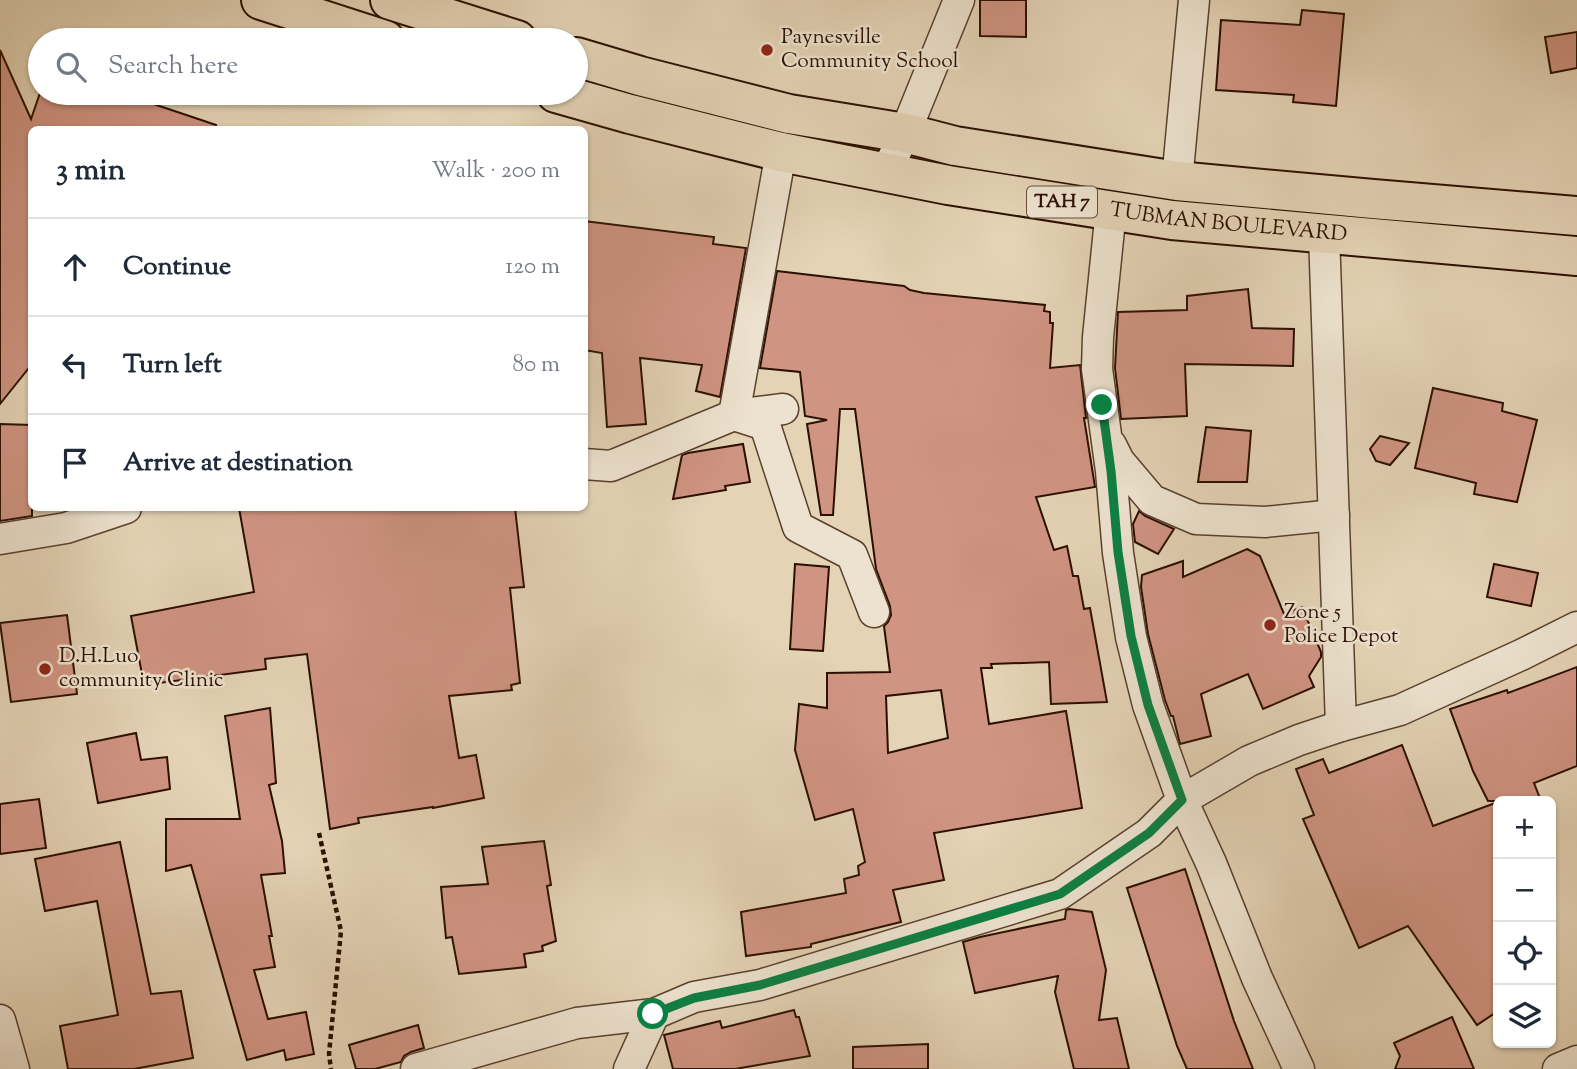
<!DOCTYPE html>
<meta charset="utf-8">
<style>
body{margin:0;font-family:"Sorts Mill Goudy",serif;background:#f2f2f3;color:#1f2937}
.controls{position:absolute;right:21px;bottom:21px;display:grid;overflow:hidden;border-radius:10px;box-shadow:0 2px 5px #0004}
.controls button{width:63px;height:63px;display:grid;place-items:center;padding:0;border:0;border-bottom:2px solid #e0e1e3;background:#fff;color:#1f2937;font:35px sans-serif}
.stop{position:absolute;width:21px;height:21px;margin:-16px;border:5px solid #0b8043;border-radius:50%;background:#fff}
.stop.end{background:#0b8043;border-color:#fff;box-shadow:0 2px 7px #0008}
.list{margin:0;padding:0;list-style:none}
h2{display:flex;justify-content:space-between;align-items:center;height:91px;margin:0;padding:0 28px;font-size:30px}
h2 small{font-size:23px;font-weight:400;color:#747a83}
.list li{display:grid;grid-template-columns:46px 1fr auto;gap:21px;align-items:center;box-sizing:border-box;height:98px;padding:0 28px;border-top:2px solid #e0e1e3}
.list b{display:block;font-size:26px;white-space:nowrap}
.list em{font-size:23px;font-style:normal;color:#747a83}
.icon{flex:none;width:38px;height:38px;fill:none;stroke:currentColor;stroke-width:2;stroke-linecap:round;stroke-linejoin:round}
.map{position:relative;flex:none;width:1577px;height:1069px;overflow:hidden}
.search{position:absolute;background:#fff;box-shadow:0 2px 5px #0004;left:28px;top:28px;width:560px;height:77px;display:flex;align-items:center;gap:18px;box-sizing:border-box;padding:0 24px;border-radius:38px;color:#747a83;font-size:26px}
.panel{position:absolute;background:#fff;box-shadow:0 2px 5px #0004;left:28px;top:126px;width:560px;height:385px;border-radius:10px}
.map>svg:first-child{display:block}
</style>
<div class="map">
<svg width="1577" height="1069" viewBox="0 0 1577 1069">
<rect width="100%" height="100%" fill="#e4d3b5"/>
<filter id="stains"><feTurbulence type="fractalNoise" baseFrequency=".00286" numOctaves="4"/><feColorMatrix values="0 0 0 0 .2 0 0 0 0 .09 0 0 0 0 .02 0 0 0 .5 -.17"/></filter>
<radialGradient id="worn" r=".72"><stop offset=".6" stop-color="#630" stop-opacity="0"/><stop offset="1" stop-color="#630" stop-opacity=".3"/></radialGradient>
<g fill="#d09482" stroke="#2b0f00" stroke-width="2" fill-rule="evenodd">
<path d="M980,0h46v37l-46,-1z"/>
<path d="M1302,10l42,4 -8,92 -43,-4 1,-7 -78,-5 5,-70 79,5z"/>
<path d="M1577,32v36l-26,5 -6,-36z"/>
<path d="M0,50l31,69 9,-26h81l95,32 -1,5h-183v234l-32,40z"/>
<path d="M584,221l130,16 -1,7 33,4 -26,149 -24,-6 6,-26 -62,-7 6,66 -39,3 -5,-74 -18,-3z"/>
<path d="M777,271l127,15 6,4 14,3 121,12 -1,6 6,1v11h3l-3,45 30,-3 6,53h-2l11,69 -59,10 18,53 13,-4 6,30h5l6,33 6,-1 17,94 -56,2 -2,-42 -58,2 1,4h-11l8,56 77,-13 16,97 -148,25 10,47 -51,10 8,32 -90,22v3l-65,9 -5,-44 105,-19 -2,-14 15,-4 -1,-9 7,-4 -12,-53 -38,11 -20,-70 4,-46 28,4v-35l63,-1 -6,-46 4,-4 3,-7 -1,-9 -14,-37 -21,-160h-15l-7,106h-12l-14,-91 20,-4 -22,-4 -5,-44 -40,-4zM941,690l7,48 -60,15 -2,-57z"/>
<path d="M1248,289l4,39 42,1 -1,37 -108,-2 2,52 -66,3 -6,-51 3,-56 69,-2v-14z"/>
<path d="M1433,388l70,15 -1,8 35,9 -20,82 -43,-8 2,-11 -61,-15z"/>
<path d="M0,424l32,1v91l-32,5z"/>
<path d="M1206,427l45,4 -4,51h-49z"/>
<path d="M1380,436l29,7 -19,22 -14,-4 -6,-12z"/>
<path d="M743,444l7,38 -25,4 1,4 -53,9 9,-44 6,-2z"/>
<path d="M239,508h276l9,79 -14,1 10,95 -9,2 1,5 -63,6 10,62 17,-3 8,43 -51,10v-1l-75,11 1,5 -29,6 -23,-175 -42,5 1,10 -122,16 -13,-69 123,-24z"/>
<path d="M1139,511l6,5 29,13 -16,25 -23,-12 -2,-18z"/>
<path d="M1247,549l13,7 24,58 18,-7 19,45v5l-12,19 5,11 -51,22 -15,-35 -47,20 10,42 -31,8 -7,-28h-2l-6,-16 -17,-66 -7,-47 1,-12 41,-14v16z"/>
<path d="M795,564l34,3 -6,84 -33,-2z"/>
<path d="M1494,564l44,9 -7,33 -44,-9z"/>
<path d="M67,615l10,79 -66,8 -11,-79z"/>
<path d="M1577,667v99l-43,17 7,18h-53l-15,-30 -23,-62 57,-19 1,3z"/>
<path d="M270,708l6,75 -7,2 13,56 3,32 -24,2 11,61h-3l6,31 -21,3 14,49 38,-7 8,42 -28,6 -2,-10 -37,10 -56,-195 -25,6v-52h74l-15,-103z"/>
<path d="M136,733l5,27 26,-3 3,32 -72,14 -11,-60z"/>
<path d="M1402,745l31,81 65,-24v62l-3,1 3,6v140l-21,14 -69,-99 -49,22 -56,-129 11,-4 -18,-46 27,-10 6,14z"/>
<path d="M39,799l7,49 -46,6v-50z"/>
<path d="M544,841l7,44 -4,1 9,55 -14,5 1,5 -19,3 2,13 -67,7 -7,-37 -6,1 -5,-51 47,-3 -6,-37z"/>
<path d="M120,842l31,152 30,-3 12,67 -59,11h-66l-8,-43 58,-11 -21,-114 -52,10 -10,-52z"/>
<path d="M1185,869l49,152 19,48h-66l-10,-23 -50,-158z"/>
<path d="M1069,909l23,3 14,58 -7,50 18,-2 12,51h-55l-19,-77 3,-16 -83,17 -12,-51 17,-5 85,-18 1,-9z"/>
<path d="M794,1010l2,7h3l11,39 -75,13h-62l-9,-34 56,-14 2,7z"/>
<path d="M1452,1017l22,52h-79l5,-13 -6,-13z"/>
<path d="M418,1025l6,23 -13,4 -7,4 -3,6 -26,7h-19l-7,-24z"/>
<path d="M928,1044v25h-75v-22z"/>
</g>
<g fill="none" stroke-linecap="round" stroke-linejoin="round">
<defs>
<g id="minor">
<path d="M781,152l-47,263 31,10 33,102 54,28 22,57"/>
<path d="M886,172l19,-39 54,-133"/>
<path d="M1177,181l17,-181"/>
<path d="M1111,210l-13,127 -1,32 14,102 7,82 13,84 17,68 34,95 29,63 46,115 42,91"/>
<path d="M1324,234l17,492"/>
<path d="M1111,445l8,16 33,39 44,19 69,3 69,-7"/>
<path d="M584,464l27,2 123,-51 49,-6"/>
<path d="M0,539l66,-11 60,-20"/>
<path d="M0,1020l14,49"/>
<path d="M416,1069l161,-46 77,-9 40,-17 66,-12 300,-91 89,-61 33,-33 67,-39 50,-21 42,-14 59,-16 121,-55 56,-28"/>
<path d="M629,1069l25,-55"/>
<path d="M1558,1069l19,-8"/>
</g>
<g id="trunk">
<path d="M261,0l124,40"/>
<path d="M390,0l127,40"/>
<path d="M576,57l64,19 149,38 116,19 50,13 222,35 196,18 204,17"/>
<path id="s1" d="M556,93l74,21 151,38 167,33 224,35 405,36"/>
</g>
</defs>
<use href="#minor" stroke="#59402d" stroke-width="33"/>
<use href="#trunk" stroke="#2b0f00" stroke-width="42"/>
<path stroke="#2b0f00" stroke-width="4.5" stroke-dasharray="5 3.5" stroke-linecap="butt" d="M319,833l22,98 -12,123 2,15"/>
<use href="#minor" stroke="#ede2cf" stroke-width="30"/>
<use href="#trunk" stroke="#e4d3b5" stroke-width="38"/>
</g>
<g fill="none" stroke-linecap="round" stroke-linejoin="round">
<path stroke="#0b8043" stroke-width="9" d="M653,1014l41,-16 66,-13 300,-91 89,-61 33,-33 -34,-95 -17,-69 -13,-84 -7,-81 -9,-66"/>
</g>
<g fill="#8f2418" stroke="#ede2cf" stroke-width="2.5">
<circle cx="767" cy="50" r="7"/>
<circle cx="1270" cy="625" r="7"/>
<circle cx="45" cy="669" r="7"/>
</g>
<g text-anchor="middle" dominant-baseline="central" stroke-width="5" stroke-linejoin="round" paint-order="stroke">
<rect fill="#ede2cf" stroke="#654e3e" stroke-width="2" x="1027" y="186.5" width="70" height="31" rx="5"/>
<g font-size="19" font-weight="bold" fill="#2b0f00">
<text x="1062" y="202">TAH 7</text>
</g>
<g font-size="21" fill="#2b0f00" stroke="#ede2cf" text-anchor="start">
<text x="781" y="38">Paynesville<tspan x="781" dy="24">Community School</tspan></text>
<text x="1284" y="613">Zone 5<tspan x="1284" dy="24">Police Depot</tspan></text>
<text x="59" y="657">D.H.Luo<tspan x="59" dy="24">community Clinic</tspan></text>
</g>
<g font-size="21" fill="#2b0f00" stroke="#ede2cf">
<text stroke="none"><textPath href="#s1" startOffset="686">TUBMAN BOULEVARD</textPath></text>
</g>
</g>
<rect width="100%" height="100%" filter="url(#stains)"/>
<rect width="100%" height="100%" fill="url(#worn)"/>
</svg>
<div class="controls">
<button>+</button>
<button>−</button>
<button><svg class="icon" aria-label="locate" viewBox="0 0 24 24"><circle cx="12" cy="12" r="6"/><path d="M12 2v4M12 18v4M2 12h4M18 12h4"/></svg></button>
<button><svg class="icon" aria-label="layers" viewBox="0 0 24 24"><path d="M12 4l9 5-9 5-9-5zM3 14l9 5 9-5"/></svg></button>
</div>
<div class="stop" style="left:653px;top:1014px"></div>
<div class="stop end" style="left:1102px;top:405px"></div>
<div class="search"><svg class="icon" aria-label="search" viewBox="0 0 24 24"><circle cx="10" cy="10" r="6"/><path d="M15 15l6 6"/></svg>Search here</div>
<section class="panel">
<h2>3 min<small>Walk · 200 m</small></h2>
<ul class="list">
<li><svg class="icon" aria-label="ahead" viewBox="0 0 24 24"><path d="M12 20V5M6 11l6-6 6 6"/></svg><div><b>Continue</b></div><em>120 m</em></li>
<li><svg class="icon" aria-label="left" viewBox="0 0 24 24"><path d="M17 20v-9H6M10 6l-5 5 5 5"/></svg><div><b>Turn left</b></div><em>80 m</em></li>
<li><svg class="icon" aria-label="arrive" viewBox="0 0 24 24"><path d="M6 21V4h12l-3 4 3 4H6"/></svg><div><b>Arrive at destination</b></div></li>
</ul>
</section>
</div>
